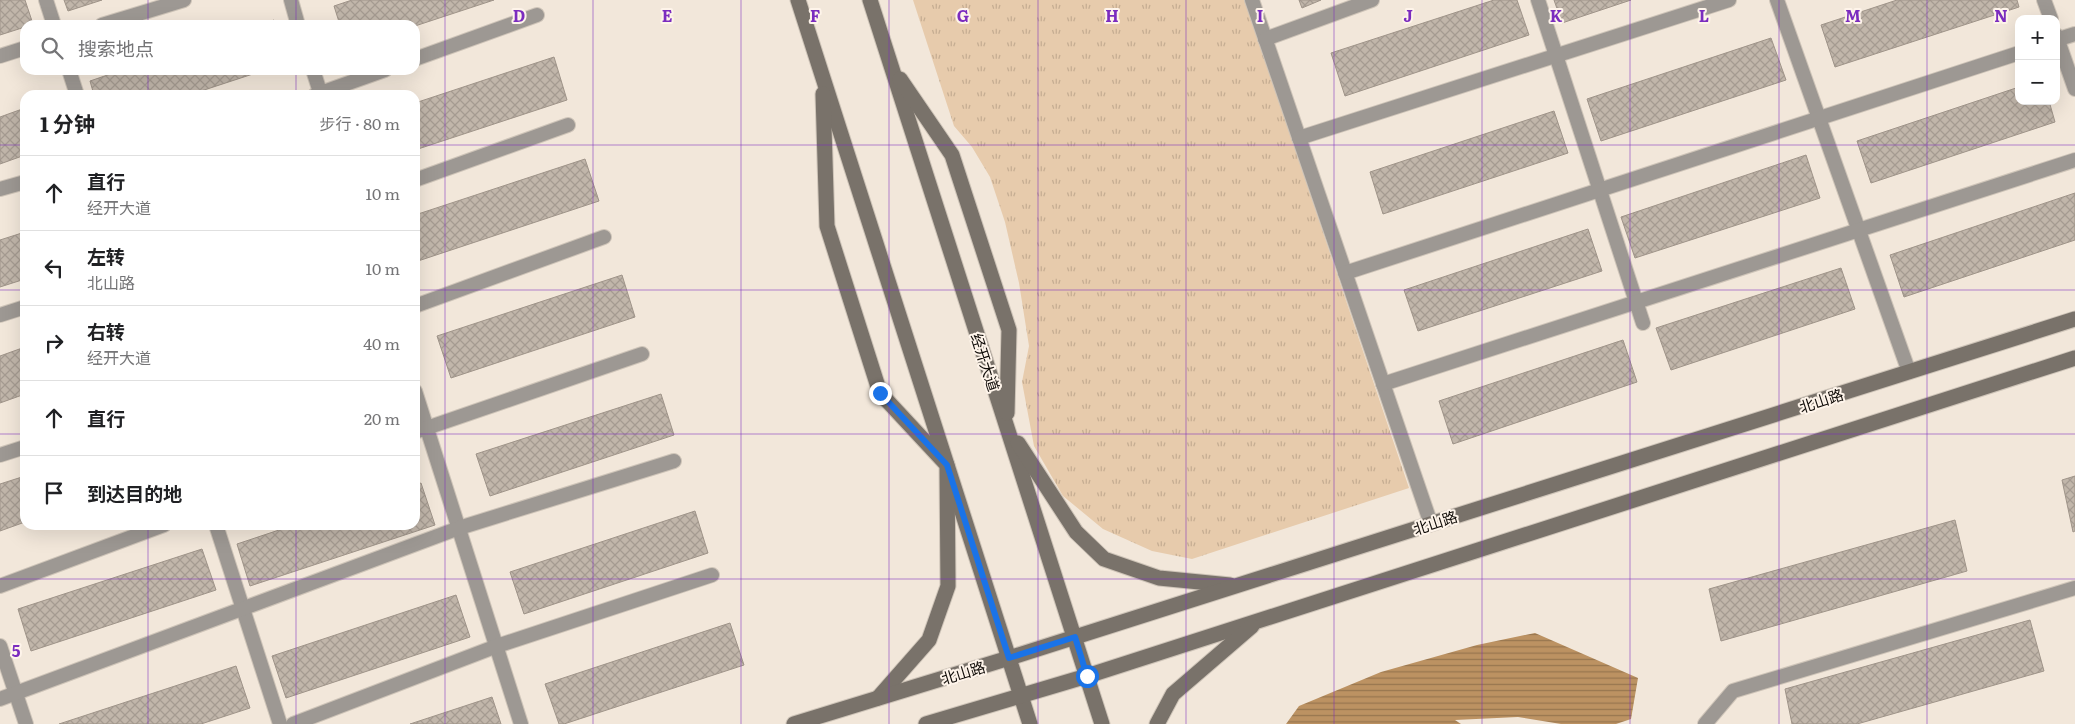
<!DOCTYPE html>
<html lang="zh">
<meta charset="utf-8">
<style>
body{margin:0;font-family:Literata,"Noto Sans SC",serif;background:#f6f6f6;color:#202124}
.controls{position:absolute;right:15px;top:15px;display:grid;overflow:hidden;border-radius:10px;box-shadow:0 5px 20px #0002}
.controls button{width:45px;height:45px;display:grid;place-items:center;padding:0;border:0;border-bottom:1px solid #e0e0e0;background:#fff;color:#202124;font:25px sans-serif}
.stop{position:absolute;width:15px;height:15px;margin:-11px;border:4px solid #1a73e8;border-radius:50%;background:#fff}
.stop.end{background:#1a73e8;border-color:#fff;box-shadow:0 1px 5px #0008}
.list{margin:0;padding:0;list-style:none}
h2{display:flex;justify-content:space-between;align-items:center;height:65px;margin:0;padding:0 20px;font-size:21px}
h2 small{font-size:16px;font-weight:400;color:#757577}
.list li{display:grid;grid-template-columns:32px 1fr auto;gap:15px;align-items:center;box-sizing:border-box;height:75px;padding:0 20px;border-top:1px solid #e0e0e0}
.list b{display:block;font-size:19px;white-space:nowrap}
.list p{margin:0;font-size:16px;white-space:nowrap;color:#757577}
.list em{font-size:16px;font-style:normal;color:#757577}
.icon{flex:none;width:28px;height:28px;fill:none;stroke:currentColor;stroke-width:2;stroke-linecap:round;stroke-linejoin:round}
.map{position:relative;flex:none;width:2075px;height:724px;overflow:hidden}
.search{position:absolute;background:#fff;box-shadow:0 5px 20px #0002;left:20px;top:20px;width:400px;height:55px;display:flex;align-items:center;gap:12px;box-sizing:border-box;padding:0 18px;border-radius:15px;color:#757577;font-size:19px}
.panel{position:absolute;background:#fff;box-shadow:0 5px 20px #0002;left:20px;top:90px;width:400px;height:440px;border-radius:15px}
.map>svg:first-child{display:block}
</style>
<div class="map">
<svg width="2075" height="724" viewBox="0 0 2075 724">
<defs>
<pattern id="park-tufts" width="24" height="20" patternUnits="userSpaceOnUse" patternTransform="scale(1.25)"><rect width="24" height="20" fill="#e7cbac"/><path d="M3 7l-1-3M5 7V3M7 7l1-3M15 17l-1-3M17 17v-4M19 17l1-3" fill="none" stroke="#c5ad92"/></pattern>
<pattern id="water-rules" width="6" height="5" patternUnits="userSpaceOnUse" patternTransform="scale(1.25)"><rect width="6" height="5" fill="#bc9262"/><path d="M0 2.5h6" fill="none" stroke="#97764f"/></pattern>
<pattern id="building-cross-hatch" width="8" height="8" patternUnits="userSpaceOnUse" patternTransform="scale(1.25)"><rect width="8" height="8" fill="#c1b6aa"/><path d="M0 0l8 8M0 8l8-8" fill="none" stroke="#a59b91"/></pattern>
</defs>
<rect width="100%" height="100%" fill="#f2e7da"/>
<path fill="url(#park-tufts)" d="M913,0h332l164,488 -217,71 -40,-8 -49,-22 -40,-33 -29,-50 -12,-64 7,-36 -10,-63 -14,-61 -15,-45 -18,-30 -18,-21z"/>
<path fill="url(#water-rules)" d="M1535,633l103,45 -7,41 -15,5h-55l-43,-7 -63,3 6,4h-175l13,-18 82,-34 96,-27z"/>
<g fill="url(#building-cross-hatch)" stroke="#9f9489">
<path d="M0,0h25l8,24 -8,1v2l-25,8z"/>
<path d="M64,0h38l-34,11z"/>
<path d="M352,0h142l-79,26 -75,-1 -6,-19z"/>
<path d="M1299,0h22l-19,8z"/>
<path d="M1494,0h23l12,35 -184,61 -14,-43z"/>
<path d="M1554,0h77l-69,23z"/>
<path d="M1897,0h120l2,7 -184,60 -14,-42z"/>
<path d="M274,20l1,5h-16z"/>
<path d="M1771,38l15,42 -185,61 -14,-42z"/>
<path d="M554,57l13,43 -152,50v-47z"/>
<path d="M122,70h143l-76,25h-95l-4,-14z"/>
<path d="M2019,87v14h30l6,21 -184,61 -14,-42z"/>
<path d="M25,108v47l-25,9v-47z"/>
<path d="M1554,111l14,42 -185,61 -13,-42z"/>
<path d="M1806,155l14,43 -185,60 -14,-41z"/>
<path d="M585,159l14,42 -184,61v-47z"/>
<path d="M2075,193v47l-171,57 -14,-42z"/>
<path d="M1588,229l14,42 -184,60 -14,-41z"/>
<path d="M25,232v47l-25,8v-47z"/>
<path d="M1841,268l14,41 -184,61 -15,-42z"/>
<path d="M622,275l13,42 -184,61 -14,-42z"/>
<path d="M1623,340l14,42 -184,62 -14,-43z"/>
<path d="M25,347v47l-25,9v-47z"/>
<path d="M661,394l13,41 -184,61 -14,-42z"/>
<path d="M25,476v46l-25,9v-47z"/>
<path d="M2075,476v55l-2,1 -11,-52z"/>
<path d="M421,483l14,42 -185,61 -13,-42 57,-19h121v-40z"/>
<path d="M695,511l13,42 -184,61 -14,-42z"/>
<path d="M1955,520l12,51 -246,70 -12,-52z"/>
<path d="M202,549l14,41 -185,61 -13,-42z"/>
<path d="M456,595l14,42 -184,61 -14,-42z"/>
<path d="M2030,620l14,51 -187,53h-65l-7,-35z"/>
<path d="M730,623l14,42 -180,59h-5l-14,-40z"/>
<path d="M236,666l14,42 -49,16h-142z"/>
<path d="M492,697l9,27h-91z"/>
</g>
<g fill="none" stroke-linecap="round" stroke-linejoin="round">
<defs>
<g id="lane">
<path d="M46,0l8,25"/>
<path d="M291,0l7,25"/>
<path d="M1252,0l179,524"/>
<path d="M1538,0l105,323"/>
<path d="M1777,0l132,372"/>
<path d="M2044,0l7,19"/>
<path d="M102,25l82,-25"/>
<path d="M2056,35l19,54"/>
<path d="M1265,39l107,-39"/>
<path d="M2056,40l19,-6"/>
<path d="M0,56l25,-8"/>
<path d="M415,59l122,-44"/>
<path d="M69,70l8,25"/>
<path d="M313,70l8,25"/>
<path d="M315,95l70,-25"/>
<path d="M1299,138l430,-138"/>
<path d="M415,180l153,-55"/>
<path d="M0,189l25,-7"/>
<path d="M1345,273l674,-220"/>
<path d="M415,306l189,-69"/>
<path d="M0,315l25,-8"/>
<path d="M1383,384l692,-224"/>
<path d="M415,391l106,333"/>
<path d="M415,432l227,-78"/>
<path d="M0,455l25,-8"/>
<path d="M216,525l64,199"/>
<path d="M0,586l164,-61"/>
<path d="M0,646l26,78"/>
<path d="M0,699l459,-171 215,-67"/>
<path d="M293,724l204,-78 215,-71"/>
<path d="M1705,724l28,-33 342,-103"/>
</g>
<g id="secondary">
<path d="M798,0l232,724"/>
<path d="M870,0l232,724"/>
<path d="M900,79l52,76 57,175 -2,83"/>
<path d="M823,94l4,132 53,167 67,72 1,121 -19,54 -51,58"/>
<path d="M1018,443l58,89 28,27 55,19 71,7"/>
<path d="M794,724l215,-66 1066,-339"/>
<path d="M926,724l161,-48 988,-318"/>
<path d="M1157,724l16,-30 79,-68"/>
</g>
</defs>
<use href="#lane" stroke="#cec4b8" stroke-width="16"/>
<use href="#secondary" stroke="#cec4b8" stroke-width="17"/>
<use href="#lane" stroke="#9d9893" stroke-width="14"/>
<use href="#secondary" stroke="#79726a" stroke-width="15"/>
</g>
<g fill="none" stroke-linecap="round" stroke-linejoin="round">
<path stroke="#1a73e8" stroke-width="6" d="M880,393l67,72 62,193 66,-21 12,39"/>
</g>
<path fill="none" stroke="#7b2cbf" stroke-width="1" stroke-opacity="0.55" d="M148,0v25M296,0v25M445,0v724M593,0v724M741,0v724M889,0v724M1038,0v724M1186,0v724M1334,0v724M1482,0v724M1630,0v724M1779,0v724M1927,0v724M148,70v25M296,70v25M0,145h25M415,145h1660M0,290h25M415,290h1660M0,434h25M415,434h1660M148,525v199M296,525v199M0,579h2075"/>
<g text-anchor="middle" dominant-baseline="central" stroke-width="4" stroke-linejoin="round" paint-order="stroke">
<g font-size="15" fill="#100c08" stroke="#fef4ea">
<text transform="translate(986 362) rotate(72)">经开大道</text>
<text transform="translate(1821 400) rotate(-18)">北山路</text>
<text transform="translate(1435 522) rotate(-18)">北山路</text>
<text transform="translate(963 672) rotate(-17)">北山路</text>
</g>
</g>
<g font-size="16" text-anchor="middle" font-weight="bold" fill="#7b2cbf" stroke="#fef4ea" stroke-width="4" stroke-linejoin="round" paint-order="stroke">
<text x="519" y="22">D</text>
<text x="667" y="22">E</text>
<text x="815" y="22">F</text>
<text x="963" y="22">G</text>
<text x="1112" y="22">H</text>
<text x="1260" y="22">I</text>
<text x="1408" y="22">J</text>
<text x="1556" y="22">K</text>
<text x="1704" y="22">L</text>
<text x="1853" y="22">M</text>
<text x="2001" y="22">N</text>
<text x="16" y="657">5</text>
</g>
</svg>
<div class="controls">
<button>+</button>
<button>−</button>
</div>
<div class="stop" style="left:1087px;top:676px"></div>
<div class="stop end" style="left:880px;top:393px"></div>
<div class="search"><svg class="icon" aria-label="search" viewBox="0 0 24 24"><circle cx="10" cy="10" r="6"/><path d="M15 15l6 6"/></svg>搜索地点</div>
<section class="panel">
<h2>1 分钟<small>步行 · 80 m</small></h2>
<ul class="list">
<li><svg class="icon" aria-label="ahead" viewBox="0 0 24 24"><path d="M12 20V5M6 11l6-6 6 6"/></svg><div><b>直行</b><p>经开大道</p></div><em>10 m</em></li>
<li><svg class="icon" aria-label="left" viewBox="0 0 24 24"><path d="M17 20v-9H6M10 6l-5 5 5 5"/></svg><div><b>左转</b><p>北山路</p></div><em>10 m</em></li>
<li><svg class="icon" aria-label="right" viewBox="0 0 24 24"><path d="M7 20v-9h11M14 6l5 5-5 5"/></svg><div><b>右转</b><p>经开大道</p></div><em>40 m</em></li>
<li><svg class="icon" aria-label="ahead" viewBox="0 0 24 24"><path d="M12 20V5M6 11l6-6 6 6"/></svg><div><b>直行</b></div><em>20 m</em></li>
<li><svg class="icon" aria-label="arrive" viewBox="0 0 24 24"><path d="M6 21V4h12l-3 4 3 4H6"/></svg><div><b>到达目的地</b></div></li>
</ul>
</section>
</div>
